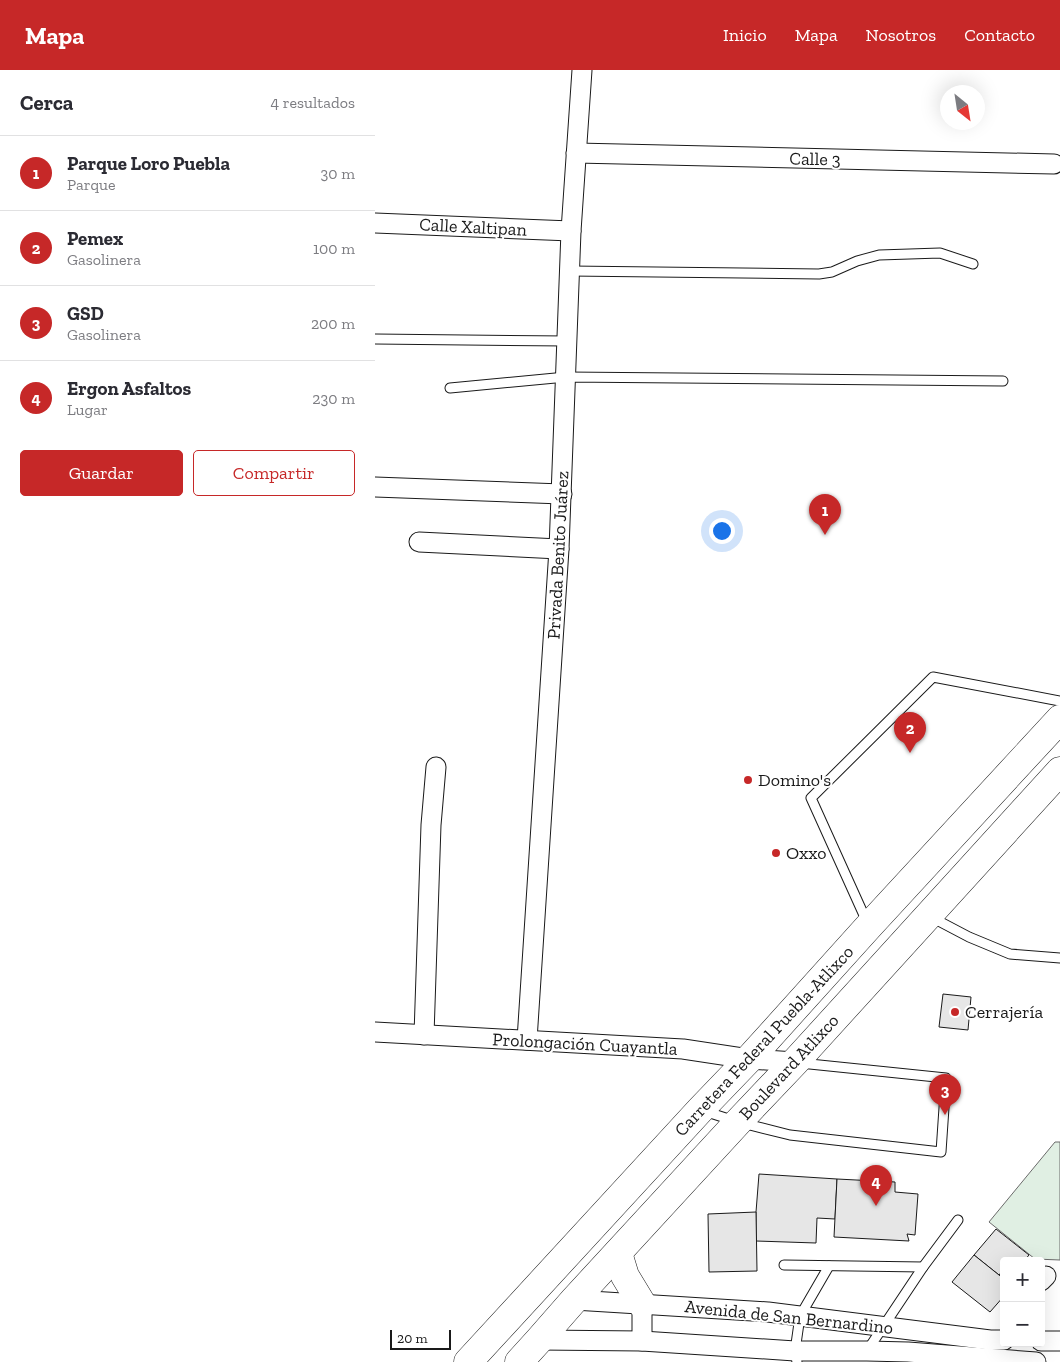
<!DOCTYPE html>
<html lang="es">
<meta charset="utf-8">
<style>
body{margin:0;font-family:"Zilla Slab",serif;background:#f2f2f3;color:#2b2b33}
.controls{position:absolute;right:15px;bottom:15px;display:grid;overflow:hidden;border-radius:5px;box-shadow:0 5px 20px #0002}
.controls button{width:45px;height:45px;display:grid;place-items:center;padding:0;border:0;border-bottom:1px solid #e1e1e2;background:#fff;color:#2b2b33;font:25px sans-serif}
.compass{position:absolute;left:565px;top:15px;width:45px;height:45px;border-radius:50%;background:#fff;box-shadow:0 5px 20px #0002;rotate:150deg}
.scale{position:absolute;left:15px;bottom:12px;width:61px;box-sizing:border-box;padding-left:5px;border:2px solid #1a1a1a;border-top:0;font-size:14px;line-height:18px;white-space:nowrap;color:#1a1a1a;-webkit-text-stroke:4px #fff;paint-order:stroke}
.you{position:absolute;left:346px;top:460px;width:18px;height:18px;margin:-12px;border:4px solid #fff;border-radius:50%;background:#1a73e8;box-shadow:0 0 0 8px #1a73e833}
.badge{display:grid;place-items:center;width:32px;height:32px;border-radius:50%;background:#c62828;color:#fff;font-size:16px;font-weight:700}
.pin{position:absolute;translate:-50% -41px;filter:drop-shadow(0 1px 2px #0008)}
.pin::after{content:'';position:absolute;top:26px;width:18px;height:15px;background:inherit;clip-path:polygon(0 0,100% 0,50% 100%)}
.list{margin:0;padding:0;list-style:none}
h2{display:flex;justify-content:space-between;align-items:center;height:65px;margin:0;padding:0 20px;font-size:21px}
h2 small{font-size:16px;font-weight:400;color:#7c7c81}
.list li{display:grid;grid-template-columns:32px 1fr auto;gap:15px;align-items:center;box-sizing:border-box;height:75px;padding:0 20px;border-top:1px solid #e1e1e2}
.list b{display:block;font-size:19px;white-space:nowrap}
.list p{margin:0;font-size:16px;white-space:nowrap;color:#7c7c81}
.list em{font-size:16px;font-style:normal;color:#7c7c81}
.actions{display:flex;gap:10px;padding:15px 20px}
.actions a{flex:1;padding:11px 0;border:1px solid #c62828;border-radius:5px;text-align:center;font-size:18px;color:#c62828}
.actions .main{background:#c62828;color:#fff}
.map{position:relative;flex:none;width:685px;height:1292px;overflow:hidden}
header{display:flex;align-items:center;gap:30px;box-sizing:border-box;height:70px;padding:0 25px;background:#c62828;color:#fff}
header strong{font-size:24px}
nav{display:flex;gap:28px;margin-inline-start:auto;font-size:18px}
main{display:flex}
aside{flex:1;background:#fff}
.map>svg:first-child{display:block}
</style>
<header>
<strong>Mapa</strong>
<nav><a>Inicio</a><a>Mapa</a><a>Nosotros</a><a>Contacto</a></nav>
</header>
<main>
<aside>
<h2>Cerca<small>4 resultados</small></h2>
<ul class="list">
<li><span class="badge">1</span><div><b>Parque Loro Puebla</b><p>Parque</p></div><em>30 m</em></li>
<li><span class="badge">2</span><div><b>Pemex</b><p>Gasolinera</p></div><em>100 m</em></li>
<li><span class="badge">3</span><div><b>GSD</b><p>Gasolinera</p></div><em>200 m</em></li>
<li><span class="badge">4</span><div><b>Ergon Asfaltos</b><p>Lugar</p></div><em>230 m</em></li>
</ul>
<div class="actions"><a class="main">Guardar</a><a>Compartir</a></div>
</aside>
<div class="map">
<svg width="685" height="1292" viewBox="0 0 685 1292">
<rect width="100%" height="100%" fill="#fff"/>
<path fill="#e0efe3" stroke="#6a6a6a" d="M680,1072h5v118l-25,-1 -46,-37z"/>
<g fill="#e6e6e6" stroke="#1a1a1a">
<path d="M568,924l28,3 -3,33 -29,-3z"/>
<path d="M384,1104l78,5 -2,40 -18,-1 -1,25 -60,-2v-29z"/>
<path d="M462,1109l58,3v10l23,2 -3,41 -8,-1 2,7 -75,-4z"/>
<path d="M381,1142l1,59 -48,1 -1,-58z"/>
<path d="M621,1159l33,26 -5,6 -13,-1 -7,1v8l-5,6 -25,-20z"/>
<path d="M599,1185l30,24v17l-14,16 -38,-30z"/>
</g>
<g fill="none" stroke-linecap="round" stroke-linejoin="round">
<defs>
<g id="service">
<path d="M195,201l249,3 13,-2 25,-11 22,-6 61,-2 33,11"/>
<path d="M0,269l192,2"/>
<path d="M75,318l116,-11 437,4"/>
<path d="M556,847l38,20 41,17 50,4"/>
<path d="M492,852l-56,-124 122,-121 127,24"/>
<path d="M329,1041l34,11 52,13 151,17 5,-74 -146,-15"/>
<path d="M409,1195l139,2"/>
<path d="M492,1281l56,-84 35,-47"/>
<path d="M422,1292l-2,-11 5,-35 29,-50"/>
</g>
<g id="minor">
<path d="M201,83l478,11"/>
<path d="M0,153l196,8"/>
<path d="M0,417l187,7"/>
<path d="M44,472l140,7"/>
<path d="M0,962l308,17 66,10 46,3"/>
<path d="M49,965l7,-210 5,-58"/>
<path d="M152,970l32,-491 12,-318 11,-161"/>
<path d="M666,1211l5,-5"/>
<path d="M199,1230l194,12 222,28h14"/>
<path d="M164,1270l103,1 153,10h72l41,1 128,10"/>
<path d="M267,1271v-37"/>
<path d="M666,1271h19"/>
</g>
<g id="primary">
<path d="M243,1183l7,23 17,28"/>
<path d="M93,1292l232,-252 49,-51 120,-133 191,-207"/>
<path d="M144,1292l20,-22 35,-40 164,-178 57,-60 265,-291"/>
</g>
</defs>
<use href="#service" stroke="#1a1a1a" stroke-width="11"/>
<use href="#minor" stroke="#1a1a1a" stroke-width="21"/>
<use href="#primary" stroke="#1a1a1a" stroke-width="29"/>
<use href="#service" stroke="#fff" stroke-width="9"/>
<use href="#minor" stroke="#fff" stroke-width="19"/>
<use href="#primary" stroke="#fff" stroke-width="28"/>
</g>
<g fill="#c62828" stroke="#fff" stroke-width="2">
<circle cx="373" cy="710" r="5"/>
<circle cx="401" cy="783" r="5"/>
<circle cx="580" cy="942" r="5"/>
</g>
<g text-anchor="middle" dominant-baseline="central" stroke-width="4" stroke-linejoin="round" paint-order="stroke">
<g font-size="18" fill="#1a1a1a" stroke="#fff">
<text transform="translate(440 89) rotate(1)">Calle 3</text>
<text transform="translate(98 157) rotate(3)">Calle Xaltipan</text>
<text transform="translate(183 485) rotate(-87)">Privada Benito Juárez</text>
<text transform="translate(389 971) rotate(-47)">Carretera Federal Puebla-Atlixco</text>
<text transform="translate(210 974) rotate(3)">Prolongación Cuayantla</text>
<text transform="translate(414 997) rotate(-47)">Boulevard Atlixco</text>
<text transform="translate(414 1247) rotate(6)">Avenida de San Bernardino</text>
</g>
<g font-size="18" fill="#1a1a1a" stroke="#fff" text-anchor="start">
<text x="383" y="710">Domino's</text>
<text x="411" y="783">Oxxo</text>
<text x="590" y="942">Cerrajería</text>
</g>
</g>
</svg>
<div class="controls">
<button>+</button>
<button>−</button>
</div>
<svg class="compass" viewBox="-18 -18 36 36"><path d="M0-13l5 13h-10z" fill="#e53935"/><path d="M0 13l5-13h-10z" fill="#7c7c81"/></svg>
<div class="scale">20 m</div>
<div class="you"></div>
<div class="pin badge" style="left:450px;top:465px">1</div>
<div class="pin badge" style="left:535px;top:683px">2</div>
<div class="pin badge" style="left:570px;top:1045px">3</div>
<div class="pin badge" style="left:501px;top:1136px">4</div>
</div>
</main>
